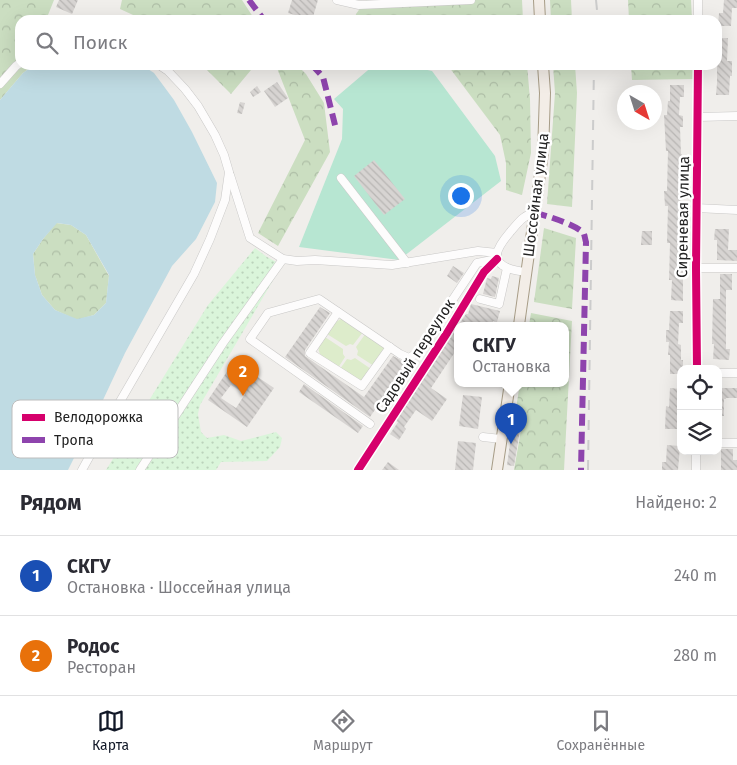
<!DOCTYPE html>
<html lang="ru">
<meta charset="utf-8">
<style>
body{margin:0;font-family:"Fira Sans",sans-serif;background:#f7f7f7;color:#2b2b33}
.controls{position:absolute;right:15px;bottom:15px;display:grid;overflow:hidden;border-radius:10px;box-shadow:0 5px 20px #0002}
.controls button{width:45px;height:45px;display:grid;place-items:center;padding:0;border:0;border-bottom:1px solid #e1e1e2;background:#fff;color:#2b2b33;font:25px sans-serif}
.compass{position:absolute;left:617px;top:85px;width:45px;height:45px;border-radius:50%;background:#fff;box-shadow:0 5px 20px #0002;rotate:141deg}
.you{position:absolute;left:460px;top:195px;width:18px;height:18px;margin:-12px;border:4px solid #fff;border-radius:50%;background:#1a73e8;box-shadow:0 0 0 8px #1a73e833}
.badge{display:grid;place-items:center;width:32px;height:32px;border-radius:50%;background:#111827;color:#fff;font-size:16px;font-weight:700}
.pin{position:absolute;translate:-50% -41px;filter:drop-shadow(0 1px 2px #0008)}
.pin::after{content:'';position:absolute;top:26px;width:18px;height:15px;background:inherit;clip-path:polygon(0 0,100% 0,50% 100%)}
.popup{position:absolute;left:454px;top:322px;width:115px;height:65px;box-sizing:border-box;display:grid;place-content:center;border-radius:10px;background:#fff;filter:drop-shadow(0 1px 4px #0005);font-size:16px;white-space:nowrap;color:#7c7c81}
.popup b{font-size:19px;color:#2b2b33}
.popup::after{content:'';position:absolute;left:50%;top:100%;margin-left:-10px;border:10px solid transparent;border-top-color:#fff}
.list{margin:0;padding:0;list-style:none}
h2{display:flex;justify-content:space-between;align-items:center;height:65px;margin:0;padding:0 20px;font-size:21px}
h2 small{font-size:16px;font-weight:400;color:#7c7c81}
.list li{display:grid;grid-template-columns:32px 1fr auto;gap:15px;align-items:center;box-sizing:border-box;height:80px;padding:0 20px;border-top:1px solid #e1e1e2}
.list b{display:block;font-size:19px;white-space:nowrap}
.list p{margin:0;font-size:16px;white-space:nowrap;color:#7c7c81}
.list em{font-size:16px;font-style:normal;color:#7c7c81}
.icon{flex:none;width:28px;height:28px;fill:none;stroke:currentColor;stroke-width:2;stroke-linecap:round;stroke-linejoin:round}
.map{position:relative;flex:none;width:737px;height:470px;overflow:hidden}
.search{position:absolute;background:#fff;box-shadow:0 5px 20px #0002;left:15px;right:15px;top:15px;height:55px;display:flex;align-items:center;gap:12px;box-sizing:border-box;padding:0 18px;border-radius:15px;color:#7c7c81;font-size:19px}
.sheet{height:225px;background:#fff}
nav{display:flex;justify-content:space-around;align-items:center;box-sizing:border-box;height:70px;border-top:1px solid #e1e1e2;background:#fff;font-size:14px;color:#7c7c81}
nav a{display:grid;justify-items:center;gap:2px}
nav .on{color:#111827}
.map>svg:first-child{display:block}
</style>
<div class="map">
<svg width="737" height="470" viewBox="0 0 737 470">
<defs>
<pattern id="forest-crowns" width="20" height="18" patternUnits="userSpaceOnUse" patternTransform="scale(1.25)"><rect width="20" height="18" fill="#cbdec1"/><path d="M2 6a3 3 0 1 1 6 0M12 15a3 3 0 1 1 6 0" fill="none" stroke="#aebea6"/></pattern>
<pattern id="park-dots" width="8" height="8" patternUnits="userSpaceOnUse" patternTransform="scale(1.25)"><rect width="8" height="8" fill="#daf5da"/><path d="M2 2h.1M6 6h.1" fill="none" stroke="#bbd2bb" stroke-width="1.8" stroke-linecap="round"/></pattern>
<pattern id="building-back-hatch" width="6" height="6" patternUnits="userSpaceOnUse" patternTransform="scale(1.25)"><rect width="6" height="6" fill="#d7d4d2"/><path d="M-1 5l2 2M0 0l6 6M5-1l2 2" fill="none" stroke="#b8b6b4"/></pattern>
</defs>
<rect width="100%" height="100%" fill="#f0eeeb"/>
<g fill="#ddeccb">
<path d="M341,319h3l19,13 -10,13 -3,-1 -4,2 -19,-12 7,-11z"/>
<path d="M366,333l19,15 -11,18 -17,-11 1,-4 -2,-4z"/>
<path d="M325,337l18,12v5l2,3 -7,11c-6,-5 -22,-12 -19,-21 0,-3 4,-7 6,-10z"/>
<path d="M355,358l16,11 -9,12h-2l-20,-12 7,-10 4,1z"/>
</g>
<g fill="url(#forest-crowns)">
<path d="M0,0h54l-8,20h-26v45h14l-11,8 -23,27z"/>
<path d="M122,0h120l13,20h-111l-24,-11z"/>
<path d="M366,0h156l1,20h-168l1,-6z"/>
<path d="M550,0h21l1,20h-21z"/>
<path d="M628,0h63l1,20h-63z"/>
<path d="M202,65h95l9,9 18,29 6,49 -52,94 -20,-13 47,-93 -28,-72 -26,2 -20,24z"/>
<path d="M446,65h81l3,34 1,54 -9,42 -16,-5v-27l-6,-28 -51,-68z"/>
<path d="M553,65h22l2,28 -5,114 -25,-3 8,-111z"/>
<path d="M631,65h62v14l-61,1z"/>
<path d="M56,223l15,2 15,10 23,41 -3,27 -12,12 -17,5 -22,-10 -13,-15 -7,-20 -2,-21 10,-15z"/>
<path d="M544,228l32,10 -4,71 -38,-7z"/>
<path d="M531,313l41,8 -8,149h-50l7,-40 -8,-2 7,-45h45v-58h-36z"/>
</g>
<path fill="url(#park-dots)" d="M255,248l12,9 15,8 -82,140 -2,9 3,18 6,6 17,-3 17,6 35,-9 6,6 -2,9 -13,14 -46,1 -5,8h-110l102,-165z"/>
<path fill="#b7e6d2" d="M374,65h31l27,6 63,85 6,25 -102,79 -100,-13 43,-108 1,-30 -9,-10z"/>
<path fill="#bfdbe3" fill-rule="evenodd" d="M34,65h108l12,8 20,27 18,32 25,51 -2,19 -19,37 -24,27 -47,87 -22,47 -35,70h-68v-370l23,-27zM57,223l14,2 15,10 23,40 -3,28 -12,12 -17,4 -22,-9 -13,-15 -7,-20 -2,-21 10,-15z"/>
<g fill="url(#building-back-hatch)" fill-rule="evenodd">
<path d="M59,0h19l-6,14 -16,-7z"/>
<path d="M292,0h26l-6,20 -24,-7z"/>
<path d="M724,0h13v8h-5l-1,18h-13l1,-13h4z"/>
<path d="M717,38h11l-1,23h5v15h-2l-1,19h-13l1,-12z"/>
<path d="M277,82l11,16 -13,9 -11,-16z"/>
<path d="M670,85h14v12h-4l-1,18 4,1v11h-3l1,27h1l-2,30 1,29h1v35h1v53l-12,-1 1,-20h-3l1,-37h-3l1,-37h-3l-1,-15h3l1,-40h-2l-2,-36h3l1,-14h2z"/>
<path d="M257,86l4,6 -8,5 -3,-5z"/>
<path d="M240,102l5,1 -3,11 -5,-1z"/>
<path d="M374,160l31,39 -21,16 -30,-39z"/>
<path d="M715,229h14l-1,21h9v11l-20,-1v-20h-3z"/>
<path d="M642,231h10v14h-11z"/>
<path d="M453,266l11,7 -7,10 -10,-7z"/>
<path d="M720,274h12v16h-6v59h4l-1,11 -16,-1 1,-15h-2l1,-45h7z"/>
<path d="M492,276l7,2 -4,19 -12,-3 4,-16 4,1z"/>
<path d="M471,304l29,7 -3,11 -4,-1 -1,4h-23l-9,-2 6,-9h2z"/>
<path d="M320,307l10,6 -25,37v6l59,41 29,-41 14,7 -37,54 -85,-60z"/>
<path d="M670,311h13v12h-4l-1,21 3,1v15h2v9h-2v5h-11v-19h-2l1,-13h-3v-12h3z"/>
<path d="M457,328v21l-26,39 16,11 -15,22 -16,-11 -12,17 2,2 -7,11 -9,-6 8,-12 -2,-1z"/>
<path d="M234,361l40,27 -27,39 -39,-27zM231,385l14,9 -9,14 -15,-10z"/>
<path d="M304,384l59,42 -5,7 -59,-41z"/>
<path d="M670,388l11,1 -2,40h-14l1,-23 3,1z"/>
<path d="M718,388h19v10h-11v1h-2v17h-6z"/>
<path d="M463,395l19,2 -4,32 -19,-3z"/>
<path d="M512,429l8,1 -6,36 -7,-1z"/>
<path d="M458,441l18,2 -3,27h-18z"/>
<path d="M667,445l13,1 -2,24h-16v-8h4z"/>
<path d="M721,449h12v11h4v10h-16z"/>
<path d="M388,462l11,8h-17z"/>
</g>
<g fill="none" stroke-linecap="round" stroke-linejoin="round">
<defs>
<g id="minor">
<path d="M337,0l22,5 112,-5"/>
<path d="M698,0v20"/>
<path d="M0,84l16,-18 4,-3"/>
<path d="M699,117l38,-1"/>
<path d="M230,175l20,63 33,21 14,2 18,-1 77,5 86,-14 19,2"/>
<path d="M341,178l66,85"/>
<path d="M696,208l41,2"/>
<path d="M696,268h41"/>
<path d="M527,272c-10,-1 -32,-4 -30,-18 1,-8 9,-17 14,-23 8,-9 12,-16 24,-18"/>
<path d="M480,299l19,5 8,-36"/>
<path d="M338,312l-28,41 52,33 28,-39"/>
<path d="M697,369l-1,-101 2,-203"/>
<path d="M718,373h19"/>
<path d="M370,424l-120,-85 18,-26 51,-14 81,55 9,4 8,-5 3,-4 57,-86 20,-4"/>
<path d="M483,437l18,2"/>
<path d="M718,443h19"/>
<path d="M82,470l36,-65 76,-131 16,-35 15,-39 4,-28 -5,-17 -9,-20 -17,-29 -13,-17 -17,-18 -9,-6"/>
<path d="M140,470l83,-127 60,-84"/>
<path d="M358,470l89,-137 37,-61 13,-13"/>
<path d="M696,470v-19"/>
</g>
<g id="major">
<path d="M539,0l1,20"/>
<path d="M519,325l24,-172 2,-60 -2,-28"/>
<path d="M497,470l13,-87"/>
</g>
</defs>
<use href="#minor" stroke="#c9c8c7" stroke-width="9"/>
<use href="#major" stroke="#a79c86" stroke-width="12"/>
<use href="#minor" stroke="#fdfcfc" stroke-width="8"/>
<use href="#major" stroke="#f3ede7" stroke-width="10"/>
<g stroke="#ccc" stroke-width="2" stroke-dasharray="10 10" stroke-linecap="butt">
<path d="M596,0l2,20"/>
<path d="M588,470l6,-405"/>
</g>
<g stroke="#8e44ad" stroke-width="6" stroke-dasharray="12 6" stroke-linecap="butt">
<path d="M249,0l15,20"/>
<path d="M312,65l11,12 13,52"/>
<path d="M535,213c11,2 44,13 49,21 1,3 1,5 2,8l-5,228"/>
</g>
<defs>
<g id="cycleway">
<path d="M697,369l-1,-101 2,-203"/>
<path d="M358,470l89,-137 37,-61 13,-13"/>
</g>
</defs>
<use href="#cycleway" stroke="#fff" stroke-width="11"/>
<use href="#cycleway" stroke="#d6006c" stroke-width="8"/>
</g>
<g text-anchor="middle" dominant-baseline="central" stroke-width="5" stroke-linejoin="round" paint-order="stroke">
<g font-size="15" fill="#222" stroke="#fff">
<text transform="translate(536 195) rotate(-83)">Шоссейная улица</text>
<text transform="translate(683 217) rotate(-89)">Сиреневая улица</text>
<text transform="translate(415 356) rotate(-57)">Садовый переулок</text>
</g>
</g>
<rect x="12" y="400" width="166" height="58" rx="8" fill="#fff" stroke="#bdbdbd" stroke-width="1"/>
<rect x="22" y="414" width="23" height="7" fill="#d6006c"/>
<rect x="22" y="437" width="23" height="6" fill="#8e44ad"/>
<g font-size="14" fill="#222">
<text x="54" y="422">Велодорожка</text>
<text x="54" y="445">Тропа</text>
</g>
</svg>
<div class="controls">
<button><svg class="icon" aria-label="locate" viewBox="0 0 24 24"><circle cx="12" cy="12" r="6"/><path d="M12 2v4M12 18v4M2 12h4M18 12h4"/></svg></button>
<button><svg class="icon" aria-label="layers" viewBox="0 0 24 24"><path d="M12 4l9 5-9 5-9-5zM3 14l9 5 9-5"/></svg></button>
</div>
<svg class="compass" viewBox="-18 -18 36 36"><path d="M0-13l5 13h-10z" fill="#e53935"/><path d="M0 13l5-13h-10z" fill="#7c7c81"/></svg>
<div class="you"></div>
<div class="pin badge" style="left:511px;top:444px;background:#1a4fb4">1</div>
<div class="popup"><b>СКГУ</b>Остановка</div>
<div class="pin badge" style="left:243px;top:396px;background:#e8710a">2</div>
<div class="search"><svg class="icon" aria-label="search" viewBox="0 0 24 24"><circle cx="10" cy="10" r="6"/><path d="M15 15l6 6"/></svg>Поиск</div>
</div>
<section class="sheet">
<h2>Рядом<small>Найдено: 2</small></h2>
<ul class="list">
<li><span class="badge" style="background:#1a4fb4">1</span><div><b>СКГУ</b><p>Остановка · Шоссейная улица</p></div><em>240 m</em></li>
<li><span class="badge" style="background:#e8710a">2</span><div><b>Родос</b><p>Ресторан</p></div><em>280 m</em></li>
</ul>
</section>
<nav>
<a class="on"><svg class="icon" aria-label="map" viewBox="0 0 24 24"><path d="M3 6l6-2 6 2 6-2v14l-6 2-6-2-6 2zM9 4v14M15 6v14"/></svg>Карта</a>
<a><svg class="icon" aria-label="directions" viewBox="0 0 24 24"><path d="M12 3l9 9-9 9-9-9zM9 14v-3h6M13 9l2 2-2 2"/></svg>Маршрут</a>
<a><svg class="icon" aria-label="saved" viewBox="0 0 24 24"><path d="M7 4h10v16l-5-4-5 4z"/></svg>Сохранённые</a>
</nav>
